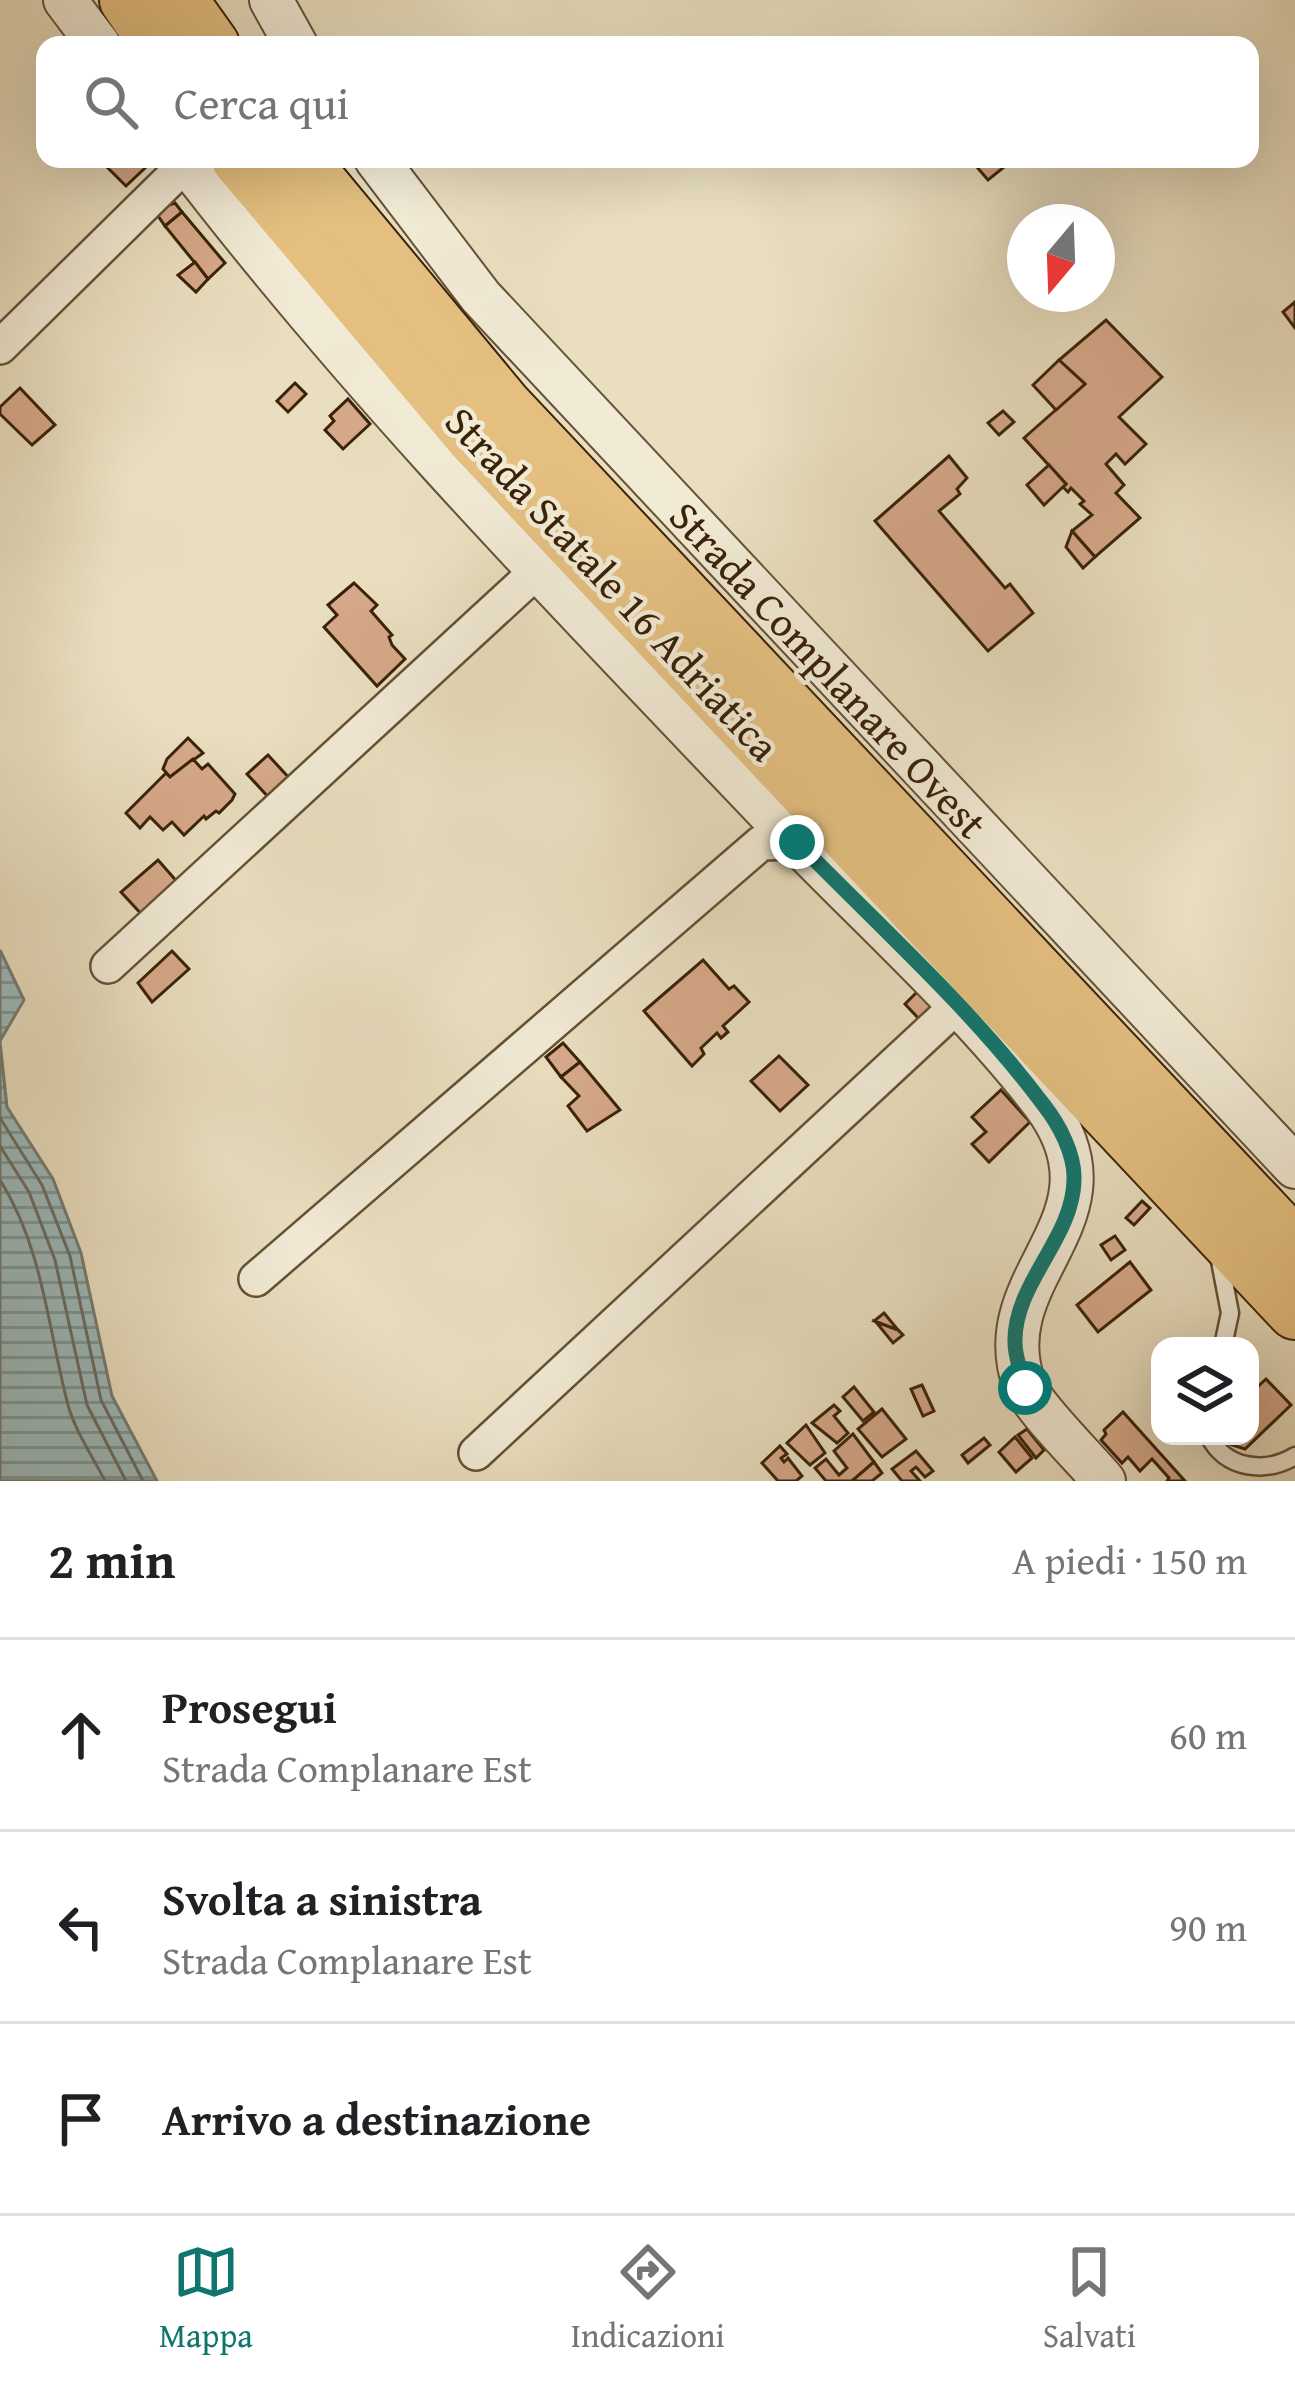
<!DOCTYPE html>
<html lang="it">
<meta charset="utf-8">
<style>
body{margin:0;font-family:"Gentium Book Plus",serif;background:#f6f6f6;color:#202124}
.controls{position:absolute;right:36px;bottom:36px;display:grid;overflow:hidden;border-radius:24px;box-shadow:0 12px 48px #0002}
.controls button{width:108px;height:108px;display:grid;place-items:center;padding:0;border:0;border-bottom:3px solid #e0e0e0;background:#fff;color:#202124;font:60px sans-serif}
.compass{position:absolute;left:1007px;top:204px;width:108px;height:108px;border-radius:50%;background:#fff;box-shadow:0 12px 48px #0002;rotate:199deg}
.stop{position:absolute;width:36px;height:36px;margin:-27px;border:9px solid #0f766e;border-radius:50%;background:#fff}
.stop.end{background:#0f766e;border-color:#fff;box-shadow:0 3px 12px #0008}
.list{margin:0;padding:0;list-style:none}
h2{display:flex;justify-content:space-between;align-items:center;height:156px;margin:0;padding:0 48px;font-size:51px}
h2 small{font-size:39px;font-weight:400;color:#757577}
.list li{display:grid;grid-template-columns:78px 1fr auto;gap:36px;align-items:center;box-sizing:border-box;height:192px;padding:0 48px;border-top:3px solid #e0e0e0}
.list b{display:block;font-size:45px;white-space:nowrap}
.list p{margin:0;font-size:39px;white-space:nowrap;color:#757577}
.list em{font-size:39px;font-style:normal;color:#757577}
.icon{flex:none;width:66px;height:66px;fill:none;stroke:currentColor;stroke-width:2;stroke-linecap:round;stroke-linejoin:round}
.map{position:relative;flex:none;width:1295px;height:1481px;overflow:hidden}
.search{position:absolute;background:#fff;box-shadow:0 12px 48px #0002;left:36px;right:36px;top:36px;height:132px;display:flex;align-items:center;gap:30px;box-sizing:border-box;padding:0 42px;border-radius:24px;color:#757577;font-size:45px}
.sheet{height:732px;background:#fff}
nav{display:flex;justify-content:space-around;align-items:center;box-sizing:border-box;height:168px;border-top:3px solid #e0e0e0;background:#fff;font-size:33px;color:#757577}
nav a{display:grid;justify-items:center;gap:6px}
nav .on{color:#0f766e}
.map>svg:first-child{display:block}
</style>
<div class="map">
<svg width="1295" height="1481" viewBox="0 0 1295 1481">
<defs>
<pattern id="water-rules" width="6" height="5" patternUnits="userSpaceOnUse" patternTransform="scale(3)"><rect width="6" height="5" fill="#9cbabb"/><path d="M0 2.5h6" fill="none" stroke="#809796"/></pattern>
</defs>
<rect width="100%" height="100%" fill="#e9debf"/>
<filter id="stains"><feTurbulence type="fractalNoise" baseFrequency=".00167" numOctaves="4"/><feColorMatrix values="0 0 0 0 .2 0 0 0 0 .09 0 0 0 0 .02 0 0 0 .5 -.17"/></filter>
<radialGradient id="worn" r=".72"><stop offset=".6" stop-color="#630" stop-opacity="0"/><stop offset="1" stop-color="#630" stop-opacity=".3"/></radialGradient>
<g fill="url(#water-rules)" stroke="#747d73" stroke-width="3">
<path d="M0,950l24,50 -24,41z"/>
<path d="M0,1042l7,65 46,72 28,74 31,143 45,85h-157z"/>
</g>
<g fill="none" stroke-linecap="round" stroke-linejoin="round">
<g stroke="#6a6e62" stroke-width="3">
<path d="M0,1118l42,67 28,71 31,144 42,81"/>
<path d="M0,1146l29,46 26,68 32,145 39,76"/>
<path d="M0,1180c43,68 48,149 68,225 7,26 25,52 37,76"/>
</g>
</g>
<g fill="#d6a98a" stroke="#392208" stroke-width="3">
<path d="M106,159h30l9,9 -19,18 -23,-23z"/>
<path d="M985,159h29l-26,21 -12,-14z"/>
<path d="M175,203l7,9 -17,14 -11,-16z"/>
<path d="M182,212l43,51 -17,16 -43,-53z"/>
<path d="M195,262l13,17 -12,13 -18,-17z"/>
<path d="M1295,302v26l-12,-16z"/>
<path d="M1106,320l56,57 -43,40 27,27 -21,20 -9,-10 -10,10 18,21 -8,8 24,25 -45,39 -23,-26 20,-16 -12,-11 4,-3 -13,-13 -3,4 -5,-5 3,-3 -42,-46 61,-54 -26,-24z"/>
<path d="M1059,360l26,24 -29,26 -23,-25z"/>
<path d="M295,383l11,11 -18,18 -11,-11z"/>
<path d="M20,388l35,37 -23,20 -32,-31v-7z"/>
<path d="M348,399l22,25 -27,25 -18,-19 9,-9 -4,-5z"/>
<path d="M1003,411l11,11 -15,13 -11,-12z"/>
<path d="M949,456l18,22 -10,11 3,5 -21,17 66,77 5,-4 23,29 -45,38 -113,-130z"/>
<path d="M1049,465l17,19 -22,21 -17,-20z"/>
<path d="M1072,531l23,26 -12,11 -17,-21z"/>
<path d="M354,583l23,22 -6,6 21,24 -3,2 3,8 13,14 -28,27 -53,-59 13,-12 -9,-10z"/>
<path d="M188,738l15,15 -33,24 -7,-8 4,-10z"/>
<path d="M268,755l23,25 -20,20 -24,-26z"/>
<path d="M193,759l9,10 6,-5 27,30 -3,6 -13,13 -3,-2 -10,8 -2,-3 -20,19 -12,-13 -9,8 -13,-13 -10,11 -14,-15 40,-40 4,4z"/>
<path d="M158,860l22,25 -36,32 -23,-25z"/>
<path d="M172,951l17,18 -37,33 -14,-19z"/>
<path d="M703,960l26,29 5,-3 15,16 -26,24 5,6 -7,6 -4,-5 -16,15 3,6 -12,12 -48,-55z"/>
<path d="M917,992l16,15 -13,13 -15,-16z"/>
<path d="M563,1043l17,19 -19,15 -15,-20z"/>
<path d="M779,1056l29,29 -28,26 -29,-30z"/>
<path d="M580,1062l40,48 -33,21 -19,-25 11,-10 -18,-19z"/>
<path d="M1001,1090l29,32 -41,40 -17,-18 14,-12 -14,-15z"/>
<path d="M1142,1201l8,7 -16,17 -8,-7z"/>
<path d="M1115,1236l10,14 -14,10 -10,-15z"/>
<path d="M1130,1262l21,28 -53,42 -21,-27z"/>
<path d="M884,1313l14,17 -24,-9z"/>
<path d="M876,1322l22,8 5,5 -10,8z"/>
<path d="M1266,1379l25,26 -46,44 -22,-7 -5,-6h32v-42z"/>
<path d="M922,1385l12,26 -11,5 -12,-27z"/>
<path d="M854,1387l20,25 -11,9 -20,-24z"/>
<path d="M834,1405l6,6 -6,5 14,17 -11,10 -25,-20z"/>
<path d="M882,1409l24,30 -24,18 -24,-28z"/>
<path d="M1123,1412l62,69h-18l2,-3 -17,-19 -12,12 -12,-14 -6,6 -21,-23 5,-6 -2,-4z"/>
<path d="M806,1425l19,28 -15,12 -23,-22z"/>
<path d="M1027,1429l17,21 -8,8 -18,-23z"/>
<path d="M853,1434l21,28 -22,19h-26l-11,-13 11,-9 13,16 8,-7 -13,-17z"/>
<path d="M1015,1437l17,21 -16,14 -17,-20z"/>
<path d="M984,1438l6,7 -22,18 -6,-8z"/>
<path d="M780,1446l7,8 -6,4 3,4 4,-4 14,18 -6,5h-18l-16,-18z"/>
<path d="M916,1451l17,20 -8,6 -9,-10 -5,4 9,10h-18l-10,-12z"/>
<path d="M874,1462l8,11 -10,8h-20z"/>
</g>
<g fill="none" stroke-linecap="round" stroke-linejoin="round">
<defs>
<g id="service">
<path d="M1220,1261l10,52 -7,33"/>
<path d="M1209,1436c16,33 56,38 86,20"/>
</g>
<g id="minor">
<path d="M0,347l187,-184"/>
<path d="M108,966l429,-395"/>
<path d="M256,1279l505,-436 36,-1"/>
<path d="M476,1453l481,-447"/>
</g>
<g id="tertiary">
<path d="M65,0l34,45"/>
<path d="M271,0l25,45"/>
<path d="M184,159c178,233 384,443 586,655 89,94 196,188 274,290 86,116 -59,170 -20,280 8,23 62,75 80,97"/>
<path d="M376,159l105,138 814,870"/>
</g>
<g id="trunk">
<path d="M127,0l31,45"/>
<path d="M180,0l32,45"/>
<path d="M239,159l235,279 821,874"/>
<path d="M300,159l204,246 791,841"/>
</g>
</defs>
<use href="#service" stroke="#655136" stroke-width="21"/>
<use href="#minor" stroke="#655136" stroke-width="38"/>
<use href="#tertiary" stroke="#655136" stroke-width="46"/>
<use href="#trunk" stroke="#392208" stroke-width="58"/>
<use href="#service" stroke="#f1ead5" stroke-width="16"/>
<use href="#minor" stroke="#f1ead5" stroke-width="33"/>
<use href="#tertiary" stroke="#f1ead5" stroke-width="42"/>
<use href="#trunk" stroke="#e4bf80" stroke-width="54"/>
</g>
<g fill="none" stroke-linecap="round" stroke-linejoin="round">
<path stroke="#0f766e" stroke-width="15" d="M797,842c83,85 175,167 246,262 16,20 32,50 31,76 -1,59 -61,104 -59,163 0,15 7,31 10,45"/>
</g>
<g text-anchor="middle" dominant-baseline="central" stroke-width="9" stroke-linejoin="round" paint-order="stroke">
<g font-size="42" fill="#392208" stroke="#f1ead5">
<text transform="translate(613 583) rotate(47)">Strada Statale 16 Adriatica</text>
<text transform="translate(829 669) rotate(47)">Strada Complanare Ovest</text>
</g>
</g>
<rect width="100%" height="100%" filter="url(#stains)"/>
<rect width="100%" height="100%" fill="url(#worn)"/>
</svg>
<div class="controls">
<button><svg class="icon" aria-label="layers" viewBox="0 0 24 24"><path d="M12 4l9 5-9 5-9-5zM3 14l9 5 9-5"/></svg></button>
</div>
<svg class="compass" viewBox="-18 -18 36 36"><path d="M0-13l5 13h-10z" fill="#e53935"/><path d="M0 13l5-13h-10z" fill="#757577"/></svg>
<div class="stop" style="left:1025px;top:1388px"></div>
<div class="stop end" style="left:797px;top:842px"></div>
<div class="search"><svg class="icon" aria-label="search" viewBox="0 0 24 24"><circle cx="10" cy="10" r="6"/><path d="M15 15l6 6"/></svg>Cerca qui</div>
</div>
<section class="sheet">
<h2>2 min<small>A piedi · 150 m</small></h2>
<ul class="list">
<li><svg class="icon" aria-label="ahead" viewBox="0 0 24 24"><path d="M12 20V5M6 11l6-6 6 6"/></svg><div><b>Prosegui</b><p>Strada Complanare Est</p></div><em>60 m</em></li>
<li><svg class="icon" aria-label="left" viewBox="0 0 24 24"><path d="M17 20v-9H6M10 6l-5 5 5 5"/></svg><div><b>Svolta a sinistra</b><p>Strada Complanare Est</p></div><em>90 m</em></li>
<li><svg class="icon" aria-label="arrive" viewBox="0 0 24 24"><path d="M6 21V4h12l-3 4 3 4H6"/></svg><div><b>Arrivo a destinazione</b></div></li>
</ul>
</section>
<nav>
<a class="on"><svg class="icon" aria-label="map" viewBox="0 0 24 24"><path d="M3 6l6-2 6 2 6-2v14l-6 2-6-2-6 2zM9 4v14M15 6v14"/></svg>Mappa</a>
<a><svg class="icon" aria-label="directions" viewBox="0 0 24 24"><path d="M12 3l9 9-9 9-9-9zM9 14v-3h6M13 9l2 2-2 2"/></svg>Indicazioni</a>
<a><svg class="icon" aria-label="saved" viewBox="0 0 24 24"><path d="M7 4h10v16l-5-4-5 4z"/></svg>Salvati</a>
</nav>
